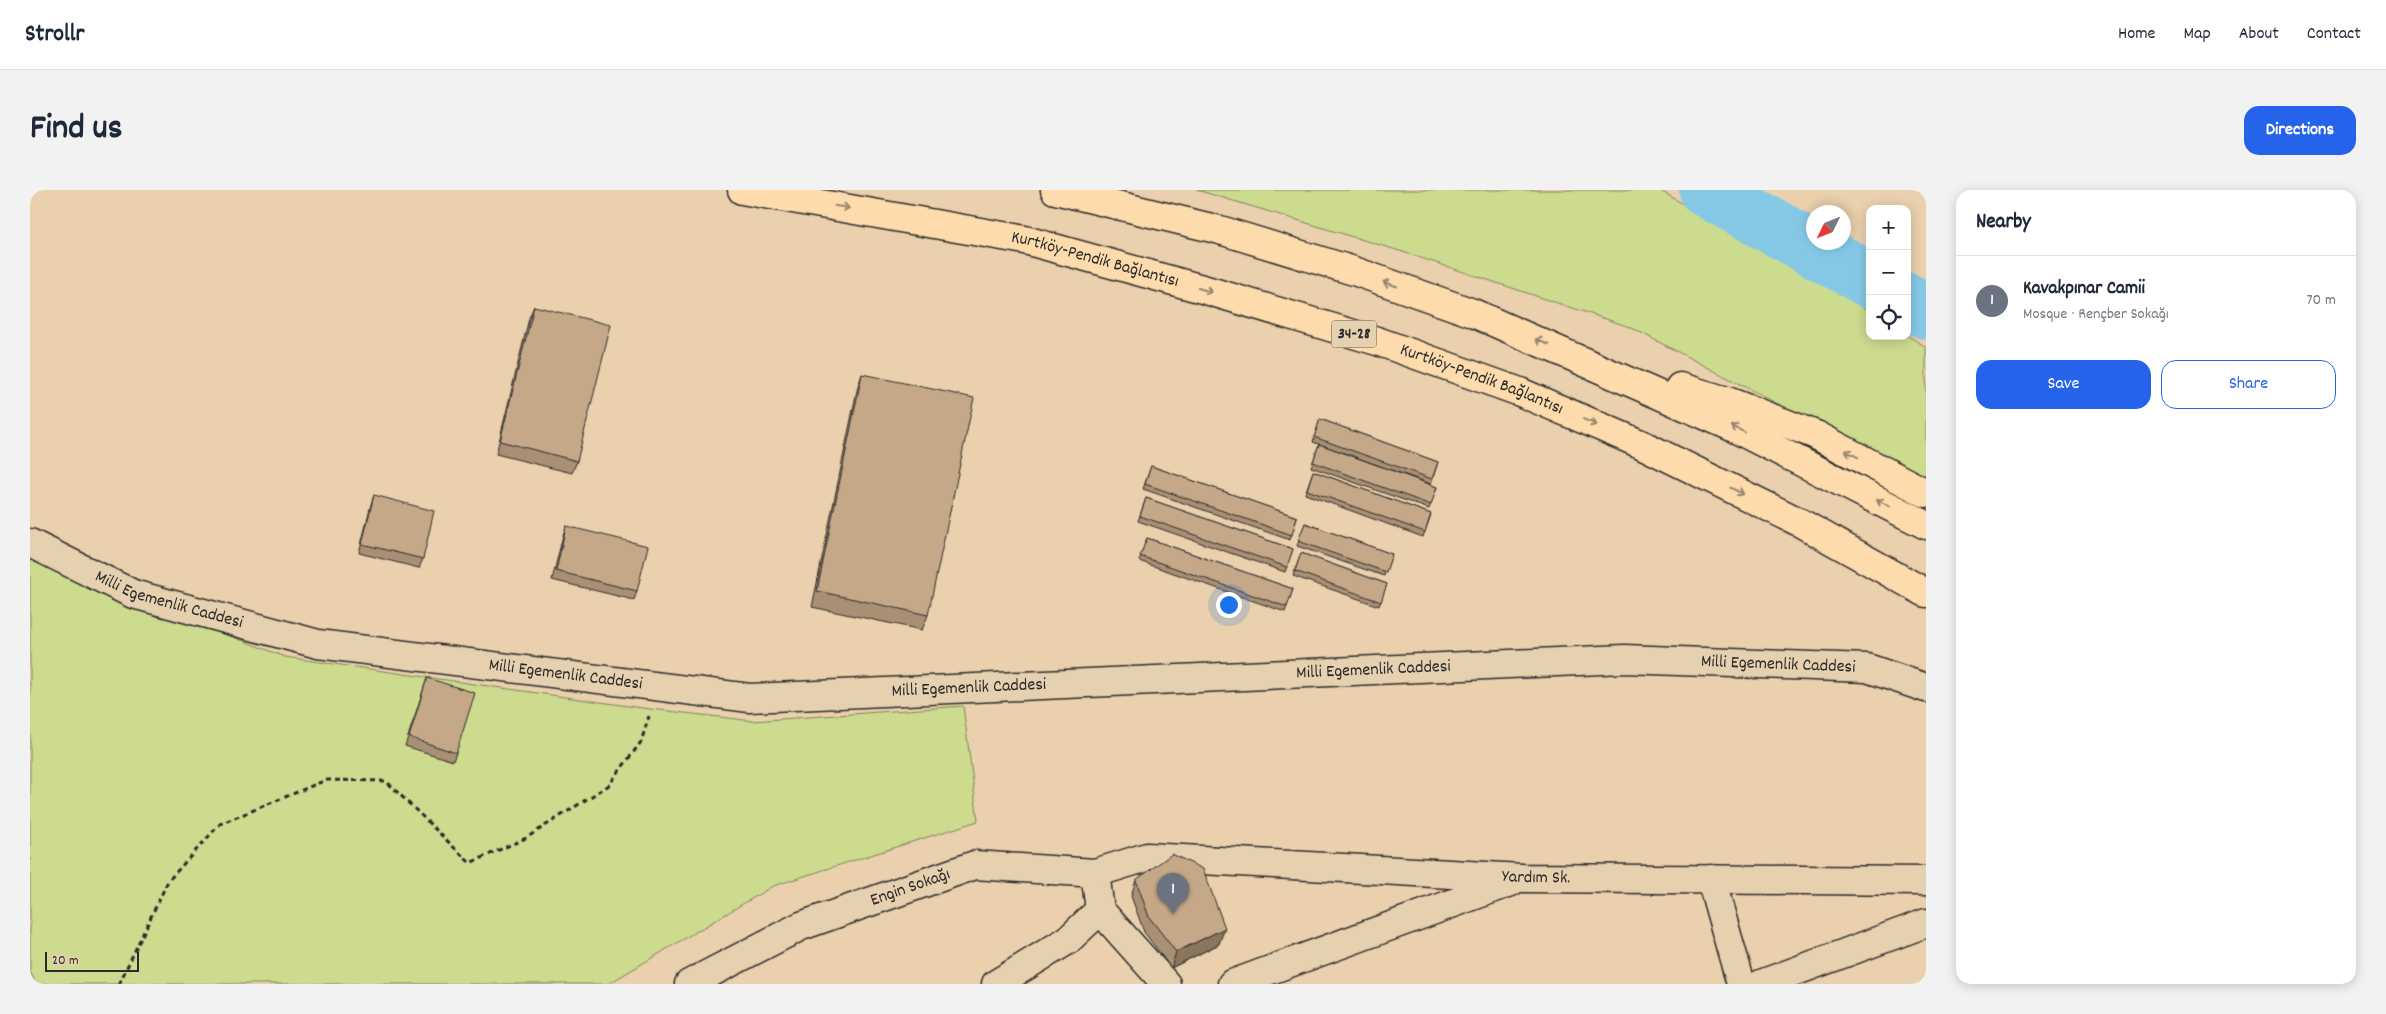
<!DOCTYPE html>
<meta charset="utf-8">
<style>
body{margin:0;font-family:Dekko,sans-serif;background:#f2f2f3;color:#1f2937}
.controls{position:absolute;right:15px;top:15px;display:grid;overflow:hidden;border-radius:10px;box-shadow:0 2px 12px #0003}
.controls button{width:45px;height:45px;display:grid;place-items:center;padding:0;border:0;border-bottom:1px solid #e0e1e3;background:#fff;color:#1f2937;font:25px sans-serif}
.compass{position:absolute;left:1776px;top:15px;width:45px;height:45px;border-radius:50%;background:#fff;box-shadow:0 2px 12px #0003;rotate:227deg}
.scale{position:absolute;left:15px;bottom:12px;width:94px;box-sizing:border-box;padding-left:5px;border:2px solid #2b2b2b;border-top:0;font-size:14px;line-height:18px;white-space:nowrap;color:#2b2b2b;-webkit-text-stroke:4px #e5d0af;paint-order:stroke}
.you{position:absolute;left:1198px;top:414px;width:18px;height:18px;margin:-12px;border:4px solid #fff;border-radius:50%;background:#1a73e8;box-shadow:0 0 0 8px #1a73e833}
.badge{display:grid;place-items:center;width:32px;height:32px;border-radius:50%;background:#2563eb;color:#fff;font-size:16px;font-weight:700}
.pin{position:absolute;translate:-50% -41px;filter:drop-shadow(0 1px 2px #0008)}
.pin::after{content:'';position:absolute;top:26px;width:18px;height:15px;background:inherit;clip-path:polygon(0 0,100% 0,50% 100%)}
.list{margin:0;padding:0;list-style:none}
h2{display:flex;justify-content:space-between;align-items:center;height:65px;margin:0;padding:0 20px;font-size:21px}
h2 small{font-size:16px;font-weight:400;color:#747a83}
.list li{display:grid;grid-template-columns:32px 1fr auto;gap:15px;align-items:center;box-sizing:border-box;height:90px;padding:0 20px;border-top:1px solid #e0e1e3}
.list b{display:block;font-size:19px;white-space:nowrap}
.list p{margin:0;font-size:16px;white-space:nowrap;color:#747a83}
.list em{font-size:16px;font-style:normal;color:#747a83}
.actions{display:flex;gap:10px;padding:15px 20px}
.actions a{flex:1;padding:11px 0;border:1px solid #2563eb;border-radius:15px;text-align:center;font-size:18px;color:#2563eb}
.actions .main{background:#2563eb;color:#fff}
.icon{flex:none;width:28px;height:28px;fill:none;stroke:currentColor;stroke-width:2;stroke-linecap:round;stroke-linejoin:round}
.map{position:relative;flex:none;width:1896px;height:794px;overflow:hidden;border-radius:15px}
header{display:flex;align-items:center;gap:30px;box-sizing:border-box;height:70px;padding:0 25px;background:#fff;border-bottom:1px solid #e0e1e3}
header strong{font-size:24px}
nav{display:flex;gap:28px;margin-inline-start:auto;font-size:18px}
.intro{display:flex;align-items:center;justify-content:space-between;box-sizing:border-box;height:120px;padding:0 30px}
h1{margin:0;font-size:35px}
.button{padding:12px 22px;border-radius:15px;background:#2563eb;color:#fff;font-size:18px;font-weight:700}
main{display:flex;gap:30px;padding:0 30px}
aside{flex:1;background:#fff;border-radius:15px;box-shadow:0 2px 12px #0003}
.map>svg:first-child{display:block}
</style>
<header>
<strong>Strollr</strong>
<nav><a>Home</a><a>Map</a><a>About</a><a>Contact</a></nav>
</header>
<div class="intro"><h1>Find us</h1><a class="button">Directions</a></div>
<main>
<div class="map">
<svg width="1896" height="794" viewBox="0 0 1896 794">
<rect width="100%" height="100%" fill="#ead0ac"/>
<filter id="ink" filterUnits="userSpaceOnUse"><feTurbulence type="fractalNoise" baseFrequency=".02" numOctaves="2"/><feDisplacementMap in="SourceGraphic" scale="10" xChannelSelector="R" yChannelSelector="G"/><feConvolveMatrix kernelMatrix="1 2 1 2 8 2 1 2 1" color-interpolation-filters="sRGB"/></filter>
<g filter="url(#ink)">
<g fill="#ccdb8e" stroke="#7c835c">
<path d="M1167,0h462l211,121v25l37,-1 19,12v134l-296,-154 -230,-76z"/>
<path d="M0,368l255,99 357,51 111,13 210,-15 15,115 -205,65 -165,98h-572l-6,-13z"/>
</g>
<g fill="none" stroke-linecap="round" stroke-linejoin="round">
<g stroke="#85c8e6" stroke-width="56">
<path d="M1677,0l163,90"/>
<path d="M1877,111l19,10"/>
</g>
<defs>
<g id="street">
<path d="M1065,683l5,37 66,74"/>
<path d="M1681,689l30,105"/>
<path id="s1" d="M659,794l112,-58 174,-61 120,8 52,-16 375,21 404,3"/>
<path d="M966,794l72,-44 32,-30"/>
<path d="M1202,794l279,-102"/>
<path d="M1731,794l165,-61"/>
</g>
<g id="secondary">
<path id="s2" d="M0,353l103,51 185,50 432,54 874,-39 243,9 59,20"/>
</g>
<g id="highway">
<path id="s3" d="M712,0l283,50 181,50 171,51 143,51 123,53 156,77 127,71"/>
<path d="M1025,0l165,40 134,41 119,42 259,114 194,98"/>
<path d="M1650,197l50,15 86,33 110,58"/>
</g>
</defs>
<use href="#street" stroke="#2b2b2b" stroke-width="31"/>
<use href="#secondary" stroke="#2b2b2b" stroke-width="31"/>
<use href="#highway" stroke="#2b2b2b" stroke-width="31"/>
<path stroke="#2b2b2b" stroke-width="3" stroke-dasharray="5 4" stroke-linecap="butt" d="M89,794l49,-103 52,-57 106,-44 60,1 84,82 56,-25 83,-53 32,-43 8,-26"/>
<use href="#street" stroke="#e5d0af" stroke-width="28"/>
<use href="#secondary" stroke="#e5d0af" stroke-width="28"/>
<use href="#highway" stroke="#fedbac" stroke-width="28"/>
</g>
<g fill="#a99075" stroke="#2b2b2b">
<path d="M504,116l43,155 -5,12 -76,-19 33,-136z"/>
<path d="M832,184l66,241 -6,15 -110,-23 45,-217z"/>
<path d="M1290,229l118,43 -7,22 -118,-42z"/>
<path d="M1289,254l118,43 -8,22 -118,-42z"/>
<path d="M1121,276l146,51 -7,23 -147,-51z"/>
<path d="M1283,281l118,43 -8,23 -118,-43z"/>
<path d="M344,305l49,64 -4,9 -60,-15 12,-49z"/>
<path d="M1116,308l147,51 -8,23 -147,-51z"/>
<path d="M1275,333l87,31 -8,22 -87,-30z"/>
<path d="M536,336l71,65 -3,9 -82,-20 11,-45z"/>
<path d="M1117,348l146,51 -8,23 -146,-51z"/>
<path d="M1271,363l86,31 -8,22 -86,-30z"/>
<path d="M397,488l29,75 -3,8 -48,-15z"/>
<path d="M1106,690l83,64 -48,24 -27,-36 -13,-36z"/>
</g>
<path fill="#8a765f" stroke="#2b2b2b" d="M1195,738l-6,16 -48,24 5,-16z"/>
<g fill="#c5a888" stroke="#2b2b2b">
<path d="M504,116l77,19 -34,136 -77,-20z"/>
<path d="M832,184l112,24 -46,217 -111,-24z"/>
<path d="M1290,229l118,43 -6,17 -118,-42z"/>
<path d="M1289,254l118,43 -6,18 -118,-43z"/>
<path d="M1121,276l146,51 -5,18 -147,-51z"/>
<path d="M1283,281l118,43 -6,18 -118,-42z"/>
<path d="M344,305l60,16 -11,48 -61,-15z"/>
<path d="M1116,308l147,51 -6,18 -147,-51z"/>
<path d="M1275,333l87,31 -6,18 -88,-31z"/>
<path d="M536,336l82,20 -11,45 -81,-20z"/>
<path d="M1117,348l146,51 -6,18 -147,-51z"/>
<path d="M1271,363l86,31 -6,18 -86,-31z"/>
<path d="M397,488l48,15 -19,60 -47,-16z"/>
<path d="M1142,664l31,15 22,59 -49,24 -27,-35 -13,-37z"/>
</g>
<defs><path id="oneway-shaft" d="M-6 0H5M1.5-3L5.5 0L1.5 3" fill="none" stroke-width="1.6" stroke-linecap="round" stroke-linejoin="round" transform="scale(1.25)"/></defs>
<g stroke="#94836c">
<use href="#oneway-shaft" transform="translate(812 17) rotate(10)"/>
<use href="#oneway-shaft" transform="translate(1360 94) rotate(-161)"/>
<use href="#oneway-shaft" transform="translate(1175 100) rotate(16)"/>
<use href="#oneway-shaft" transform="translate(1512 152) rotate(-157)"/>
<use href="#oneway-shaft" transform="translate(1560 232) rotate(23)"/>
<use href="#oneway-shaft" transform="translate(1708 239) rotate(-154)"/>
<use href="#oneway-shaft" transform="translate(1822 264) rotate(-152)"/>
<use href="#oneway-shaft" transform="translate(1707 301) rotate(26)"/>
<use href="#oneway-shaft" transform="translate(1853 313) rotate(-153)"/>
</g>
</g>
<g text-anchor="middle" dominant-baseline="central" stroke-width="4" stroke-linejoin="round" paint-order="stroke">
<rect fill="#e5d0af" stroke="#635c53" stroke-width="1" x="1301.5" y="130.5" width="45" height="27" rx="4"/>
<g font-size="16" font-weight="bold" fill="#2b2b2b">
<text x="1324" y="144">34-28</text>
</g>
<g font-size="18" fill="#2b2b2b" stroke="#e5d0af">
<text stroke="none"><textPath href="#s3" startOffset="360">Kurtköy-Pendik Bağlantısı</textPath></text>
<text stroke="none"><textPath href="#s3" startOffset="765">Kurtköy-Pendik Bağlantısı</textPath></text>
<text stroke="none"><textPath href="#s2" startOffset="151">Milli Egemenlik Caddesi</textPath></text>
<text stroke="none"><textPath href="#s2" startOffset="1771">Milli Egemenlik Caddesi</textPath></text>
<text stroke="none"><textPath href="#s2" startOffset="1366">Milli Egemenlik Caddesi</textPath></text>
<text stroke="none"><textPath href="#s2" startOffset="556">Milli Egemenlik Caddesi</textPath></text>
<text stroke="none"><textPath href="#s2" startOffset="961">Milli Egemenlik Caddesi</textPath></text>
<text stroke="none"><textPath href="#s1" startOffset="875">Yardım Sk.</textPath></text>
<text stroke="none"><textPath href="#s1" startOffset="242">Engin Sokağı</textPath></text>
</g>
</g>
</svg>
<div class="controls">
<button>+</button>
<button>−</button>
<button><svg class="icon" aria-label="locate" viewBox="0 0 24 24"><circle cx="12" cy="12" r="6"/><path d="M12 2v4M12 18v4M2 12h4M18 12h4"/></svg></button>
</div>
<svg class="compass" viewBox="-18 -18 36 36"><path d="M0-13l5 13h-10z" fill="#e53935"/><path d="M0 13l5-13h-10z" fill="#747a83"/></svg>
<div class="scale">20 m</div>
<div class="you"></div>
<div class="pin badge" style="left:1143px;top:724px;background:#6b7280">1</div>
</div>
<aside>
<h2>Nearby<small></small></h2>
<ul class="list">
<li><span class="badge" style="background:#6b7280">1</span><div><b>Kavakpınar Camii</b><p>Mosque · Rençber Sokağı</p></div><em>70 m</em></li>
</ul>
<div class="actions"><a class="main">Save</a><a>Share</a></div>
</aside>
</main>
